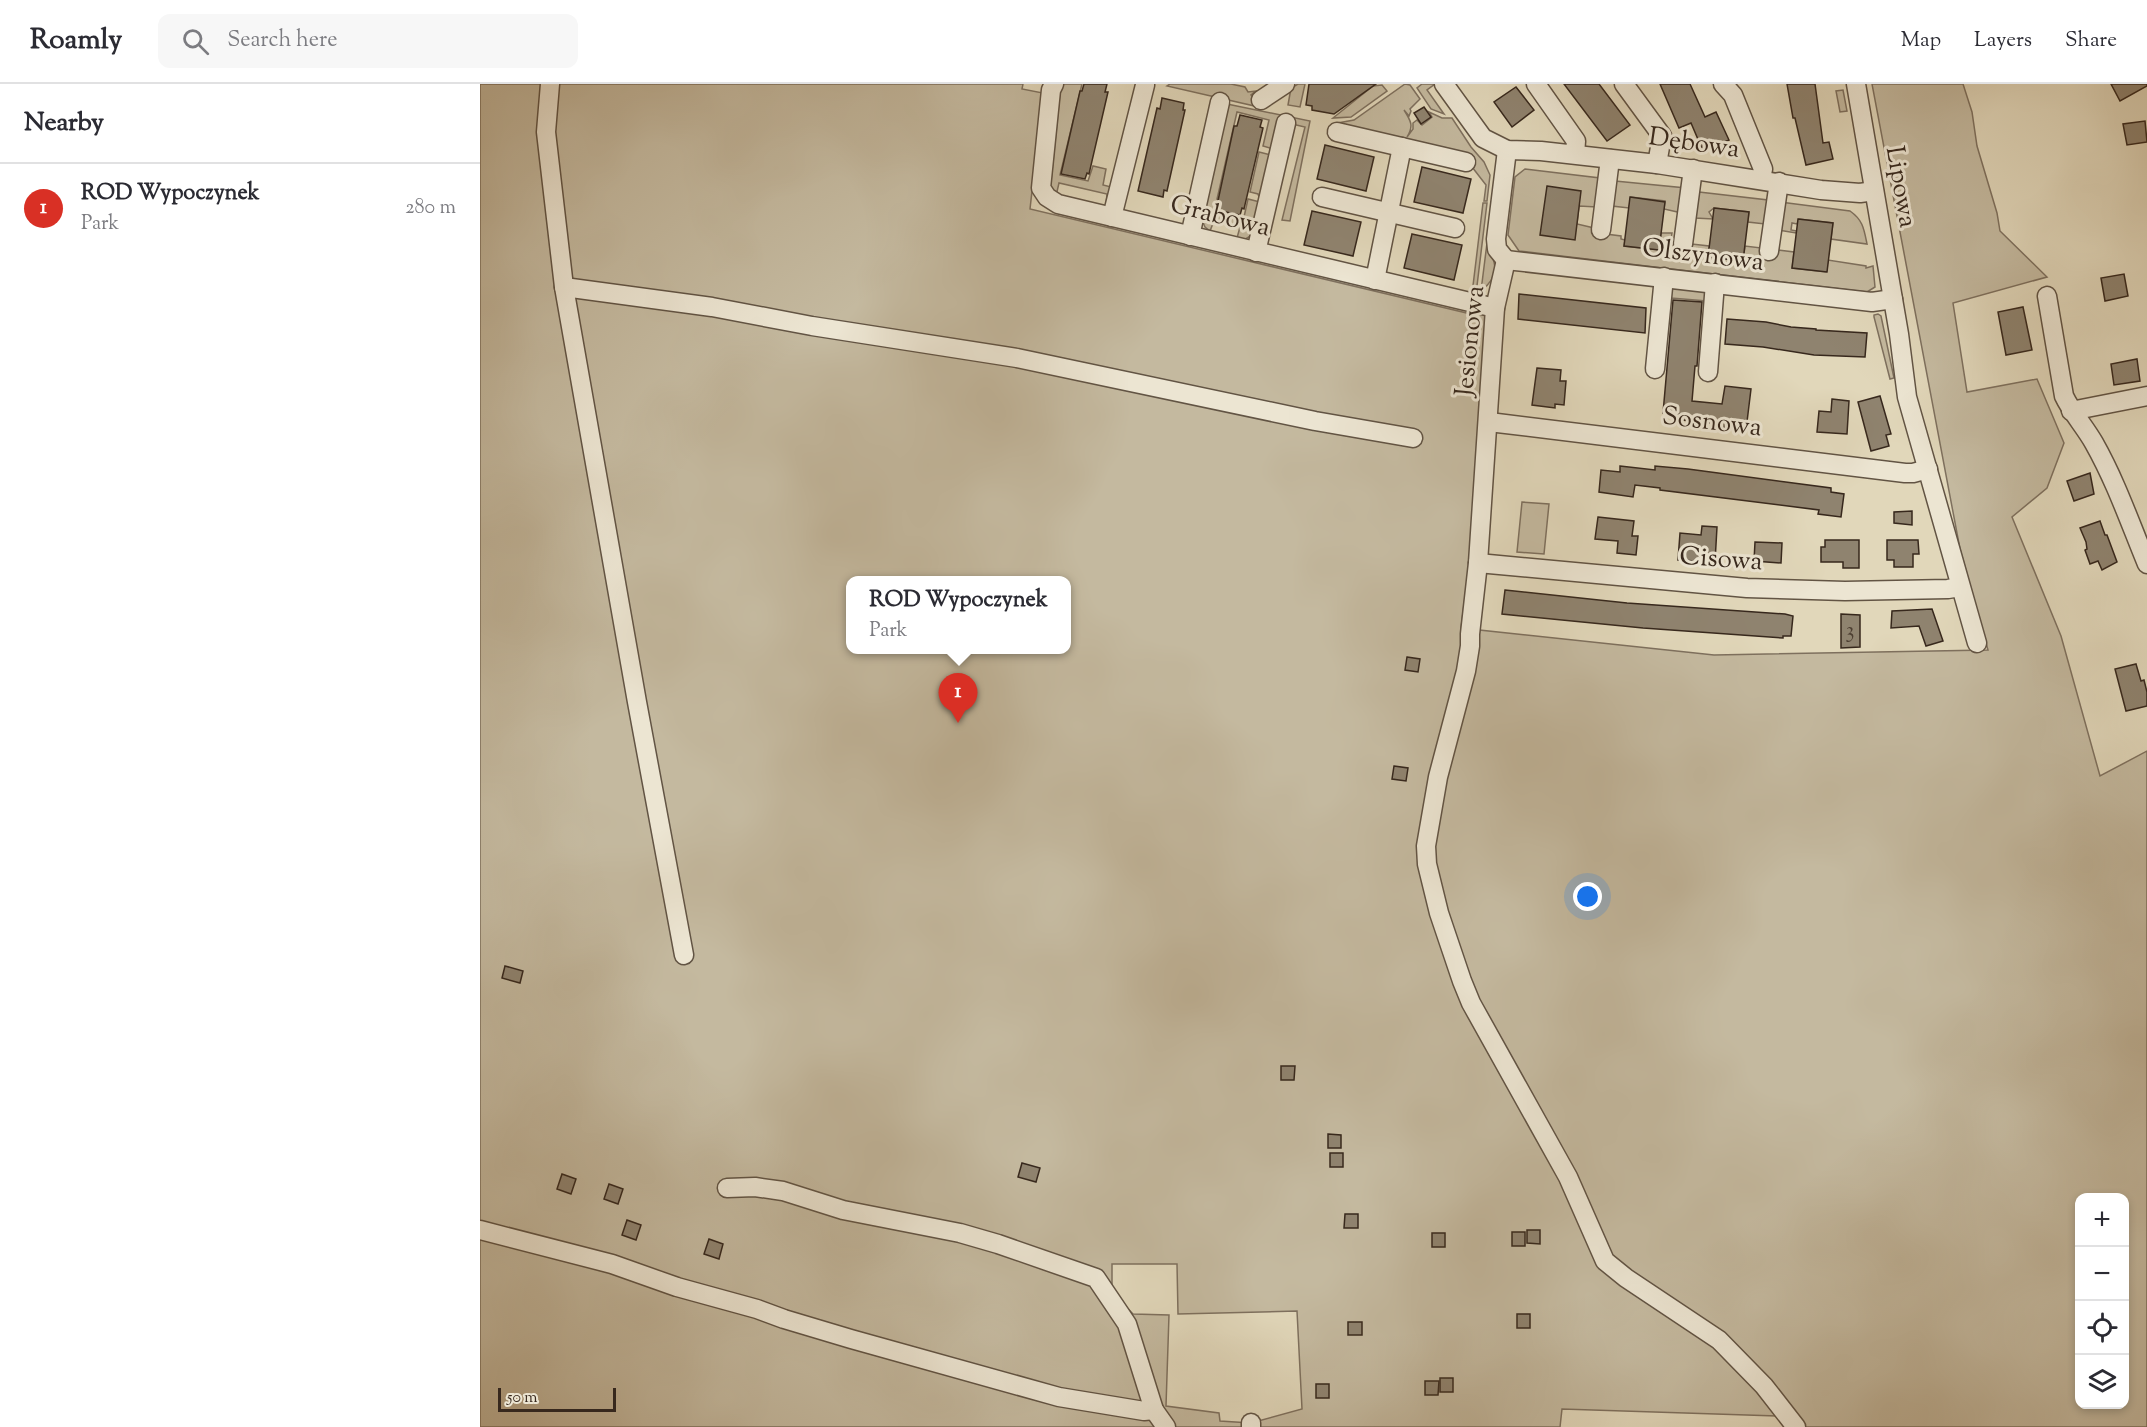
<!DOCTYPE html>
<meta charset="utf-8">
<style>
body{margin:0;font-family:"Sorts Mill Goudy",serif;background:#f7f7f7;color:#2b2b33}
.controls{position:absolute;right:18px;bottom:18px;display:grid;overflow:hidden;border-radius:12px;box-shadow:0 3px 9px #0003}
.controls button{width:54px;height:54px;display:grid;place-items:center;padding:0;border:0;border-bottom:2px solid #e1e1e2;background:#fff;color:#2b2b33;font:30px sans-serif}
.scale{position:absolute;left:18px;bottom:15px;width:118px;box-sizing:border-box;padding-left:6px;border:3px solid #37281d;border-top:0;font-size:16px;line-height:21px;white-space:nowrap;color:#37281d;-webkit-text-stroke:4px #ece5d2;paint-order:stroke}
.you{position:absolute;left:1108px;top:813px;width:21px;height:21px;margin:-15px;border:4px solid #fff;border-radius:50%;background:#1a73e8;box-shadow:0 0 0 9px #1a73e833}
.badge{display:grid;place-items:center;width:39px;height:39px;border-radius:50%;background:#d93025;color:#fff;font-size:20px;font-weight:700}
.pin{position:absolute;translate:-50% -50px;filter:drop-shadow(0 2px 3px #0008)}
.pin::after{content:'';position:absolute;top:32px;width:21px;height:18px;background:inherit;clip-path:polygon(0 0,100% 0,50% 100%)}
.popup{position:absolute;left:366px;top:492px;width:225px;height:78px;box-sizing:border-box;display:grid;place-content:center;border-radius:12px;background:#fff;filter:drop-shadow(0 2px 4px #0005);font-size:20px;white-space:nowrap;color:#7c7c81}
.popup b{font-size:22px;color:#2b2b33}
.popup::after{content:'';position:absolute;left:50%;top:100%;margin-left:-12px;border:12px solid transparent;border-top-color:#fff}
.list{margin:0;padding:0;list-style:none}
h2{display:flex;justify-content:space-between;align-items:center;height:78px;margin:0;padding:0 24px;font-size:26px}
h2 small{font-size:20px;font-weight:400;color:#7c7c81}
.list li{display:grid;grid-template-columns:39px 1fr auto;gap:18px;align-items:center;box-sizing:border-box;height:90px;padding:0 24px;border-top:2px solid #e1e1e2}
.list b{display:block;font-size:22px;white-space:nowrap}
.list p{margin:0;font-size:20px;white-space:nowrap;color:#7c7c81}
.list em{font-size:20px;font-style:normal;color:#7c7c81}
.icon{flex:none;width:33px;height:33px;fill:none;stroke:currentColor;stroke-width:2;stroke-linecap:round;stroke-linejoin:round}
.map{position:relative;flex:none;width:1667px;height:1343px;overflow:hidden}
header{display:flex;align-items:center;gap:36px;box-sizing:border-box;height:84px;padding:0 30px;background:#fff;border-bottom:2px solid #e1e1e2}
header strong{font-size:28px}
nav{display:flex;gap:33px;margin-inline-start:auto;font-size:21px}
.search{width:420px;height:54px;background:#f7f7f7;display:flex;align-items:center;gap:15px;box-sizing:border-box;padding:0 21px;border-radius:12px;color:#7c7c81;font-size:22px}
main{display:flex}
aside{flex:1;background:#fff}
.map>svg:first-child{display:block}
</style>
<header>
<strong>Roamly</strong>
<div class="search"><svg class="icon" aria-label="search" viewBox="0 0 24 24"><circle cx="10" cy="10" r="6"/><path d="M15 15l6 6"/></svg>Search here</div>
<nav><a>Map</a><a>Layers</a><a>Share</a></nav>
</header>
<main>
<aside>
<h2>Nearby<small></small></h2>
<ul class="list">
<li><span class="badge">1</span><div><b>ROD Wypoczynek</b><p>Park</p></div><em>280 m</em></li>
</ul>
</aside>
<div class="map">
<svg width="1667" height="1343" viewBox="0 0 1667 1343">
<rect width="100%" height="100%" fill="#e1d7ba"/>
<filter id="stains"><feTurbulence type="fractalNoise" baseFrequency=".00333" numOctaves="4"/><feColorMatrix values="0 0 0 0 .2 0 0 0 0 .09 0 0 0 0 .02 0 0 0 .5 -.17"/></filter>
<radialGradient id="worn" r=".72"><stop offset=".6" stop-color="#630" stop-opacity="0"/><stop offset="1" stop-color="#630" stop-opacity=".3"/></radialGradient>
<g fill="#c4b99f" stroke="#7e705e" stroke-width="1.5" fill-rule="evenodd">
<path d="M0,0h543l-1,5 21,4 -13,116 441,105 1,-5 10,3 5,7 -11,191 -15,118 253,27 274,-5 -28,-101 -88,-465h91l9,28 5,34 20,67 3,18 47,46 -94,26 14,89 70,-13 27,64 -17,45 -35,29 49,119 39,140 47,-25v676h-362l-8,-11 -215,-7 -2,18h-1080zM370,496h216v70h-216zM1600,1114h44v206h-44zM632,1180h65l1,50 119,-3 5,98 -51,14 -31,-2 -1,-8 -53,-7 3,-91 -36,-1 -21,-22z"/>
<path d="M581,0h21l-22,91 28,6 5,-15 13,3 -3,16 12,3 -7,17 -2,-1 1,-10 -48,-11 -3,13 -6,-5z"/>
<path d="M690,0h61l14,3 3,5 8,-1 -5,4 8,12 -92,-21z"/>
<path d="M818,0h7l-5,23 -12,-2 3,-17z"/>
<path d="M925,0l5,1 10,14 -10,10 1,2 -2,5 -5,-6c7,11 10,16 3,27l6,-8v-6l4,-3 5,5 10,-8 -3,-5 13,6h10l19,29 13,15 6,13 -3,26h-3l2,-16 -24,-31 -130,-30 22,-4z"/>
<path d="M942,0h13l-8,6 17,24 -13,-5 -14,-21z"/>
<path d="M902,1l5,6 -36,26 -18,1 40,-32z"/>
<path d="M1363,6l4,21 -7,1 -4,-21z"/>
<path d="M747,20l83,17 -20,100 -8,-1 23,-93 -26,-6 -6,31 -3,-1v-3l-7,-2 6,-26 -32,-8 -20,87 2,1 -2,10 27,7 4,-18 12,3 -8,33 -8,5 -7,-2 3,-11 -26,-6 -4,10 -5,-4 -3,-7z"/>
<path d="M779,68l12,3 -10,43 -2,-1 -1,-3 -8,-2z"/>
<path d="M1045,85l75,9 -3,29 -18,-1 -2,18 17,4 4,5 23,3v3l4,1 -1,6 35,4 2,-17h11l-2,12 21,4 1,-5 17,2 -1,11 35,4 2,-15 49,6 -2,16 34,4 2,-12 38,6v2l7,-2 2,21 -8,5 -348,-41 -11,-16 7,-58z"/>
<path d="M1135,97l71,7 -4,25 -18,-4 1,-8 -34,-4 -2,11 -17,-2z"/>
<path d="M1219,108l69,8 -3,24 -17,-2 1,-10 -35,-4 -5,4 4,7 -18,-1z"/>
<path d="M1300,118l70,9c13,9 14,18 17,33l-36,-5 2,-16 -34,-4 -2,5 -5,-1 -1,7 6,1 -1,2 -18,-3z"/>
<path d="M1003,119h4l-11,91h-4z"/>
<path d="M1007,159c9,20 14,32 -6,48z"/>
<path d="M1190,202l36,4 1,11 -36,-3z"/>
<path d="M1398,230l3,2 13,62 -4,1 -16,-62v-2z"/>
<path d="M1042,418l27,2 -5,50 -27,-2z"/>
</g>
<g fill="#8f836f" stroke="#37281d" stroke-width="1.5">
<path d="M604,0h23l-2,8h3l-19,82 -2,-1 -2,6 -24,-5 19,-83h2z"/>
<path d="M829,0h67l-42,30 -22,-4v-4l-6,-1z"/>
<path d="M1084,0h35l31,41 -23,16z"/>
<path d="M1180,0h30l15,33 11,-5 13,28 -26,11 -12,-28 -12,5z"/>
<path d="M1307,0h28l8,59 6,-1 4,17 -27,6 -11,-47h-2z"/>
<path d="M1631,0h36v2l-27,15z"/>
<path d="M1036,3l18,23 -22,17 -18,-25z"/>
<path d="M682,14l22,5 -1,7h2l-18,81 -3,-1 -1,7 -25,-6 19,-83 3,1z"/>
<path d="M944,23l7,10 -10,7 -7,-11z"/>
<path d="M760,31l22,5 -2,7 3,1 -19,81 -2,-1 -2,7 -24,-5 18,-84h3z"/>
<path d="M1665,37l2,21 -20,3 -4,-21z"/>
<path d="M845,61l49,12 -8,34 -49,-12z"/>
<path d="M942,83l49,12 -8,34 -49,-11z"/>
<path d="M1067,102l34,5 -6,49 -35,-5z"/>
<path d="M1150,113l35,5 -6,48 -35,-4z"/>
<path d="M1234,124l35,4 -6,49 -35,-4z"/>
<path d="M832,127l49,11 -8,34 -49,-11z"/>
<path d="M1318,135l35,4 -6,49 -35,-4z"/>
<path d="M932,150l50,11 -8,35 -50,-12z"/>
<path d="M1644,190l4,22 -23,5 -4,-23z"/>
<path d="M1039,210l127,14 -1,25 -127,-14z"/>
<path d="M1193,216l29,2 -5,64h-2l-3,35 30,3 3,-18 26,3 -5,41 -26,-3v-3l-38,-4 1,-6 -20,-1z"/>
<path d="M1543,223l9,43 -26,5 -8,-43z"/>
<path d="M1247,235l39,3 25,5 25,2v1l51,3 -2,24 -51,-2 -51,-8 -38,-3z"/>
<path d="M1657,275l3,22 -26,4 -3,-21z"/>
<path d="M1057,284l24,2 -1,11h6l-2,24 -9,-1v4l-23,-3z"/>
<path d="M1400,312l11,38 -5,1 3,11 -18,5 -13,-49z"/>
<path d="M1352,315l17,2 -2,33 -30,-2 2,-21 12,1z"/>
<path d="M1140,382l35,4v-4l33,3 143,19v4l13,2 -3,23 -23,-3 1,-4 -159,-20v-2l-25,-3 -2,12 -34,-5 2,-22 19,2z"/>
<path d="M1610,389l4,21 -20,7 -7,-20z"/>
<path d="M1432,427v14l-18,-2v-11z"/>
<path d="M1118,433l36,4 -2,15h6l-2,19 -19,-2 1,-12 -23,-2z"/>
<path d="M1620,437l5,14h2l10,27 -15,8 -4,-9 -8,3 -5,-14 2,-1 -1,-7 -6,-14z"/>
<path d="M1222,442l15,1 -2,35 -37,-2 2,-27 21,2z"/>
<path d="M1345,456h34v28h-16v-6h-22v-15h4z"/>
<path d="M1407,456h31l1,14h-6v13h-19v-7h-7z"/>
<path d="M1275,458l27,1 -1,20 -27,-2z"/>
<path d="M1025,506l122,13 158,11 8,2 -2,20h-8v2l-140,-10 -141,-14z"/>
<path d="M1452,525l11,32 -17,5 -7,-20 -28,2 1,-17z"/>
<path d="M1361,530l19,1v32l-19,1z"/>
<path d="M927,573l13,2 -2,13 -13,-2z"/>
<path d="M1656,580l5,17 3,-1 3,12v14l-21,5 -11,-42z"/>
<path d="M914,682l14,2 -2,13 -14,-2z"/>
<path d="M25,882l18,5 -3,12 -18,-5z"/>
<path d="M801,982h14l-1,14h-13z"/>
<path d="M848,1050l13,1v13h-13z"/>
<rect x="850" y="1069" width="13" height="14"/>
<path d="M542,1079l18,5 -4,14 -18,-5z"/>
<path d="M82,1090l14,5 -5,15 -14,-5z"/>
<path d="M129,1100l14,5 -5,15 -14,-5z"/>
<path d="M865,1130h13v14h-14z"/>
<path d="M147,1136l14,5 -5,15 -14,-5z"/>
<path d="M1047,1146h13v14l-13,-1z"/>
<rect x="1032" y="1148" width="13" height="14"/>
<rect x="952" y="1149" width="13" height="14"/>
<path d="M229,1155l14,5 -4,15 -15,-5z"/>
<rect x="1037" y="1230" width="13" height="14"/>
<rect x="868" y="1238" width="14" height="13"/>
<rect x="960" y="1294" width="13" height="14"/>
<path d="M945,1297h14l-1,14h-13z"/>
<rect x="836" y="1300" width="13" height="14"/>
</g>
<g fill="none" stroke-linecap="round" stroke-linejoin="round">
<defs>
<g id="minor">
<path d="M70,0l-4,48 18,155 73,415 47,253"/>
<path d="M574,0l-3,6 -10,98 6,9 11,7 437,104"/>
<path d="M964,0l39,54 24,12 34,1 116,13 164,26 39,3 14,-2"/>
<path d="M1056,0l40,57 -1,13"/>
<path d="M1144,0l38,52 -5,28"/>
<path d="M1243,0l10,11 30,74 -2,10"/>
<path d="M1376,0l43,250 8,63 70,246"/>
<path d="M781,16l24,-16"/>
<path d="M857,48l129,30"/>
<path d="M842,113l133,31"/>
<path d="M632,133l33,-132"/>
<path d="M1121,146l9,-71"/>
<path d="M710,152l30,-134"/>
<path d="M1203,160l10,-75"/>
<path d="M1289,167l10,-69"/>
<path d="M776,168l30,-129"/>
<path d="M1026,176l-11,48 -17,255 -8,71v12l-4,25 -28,106 -12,69 1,18 12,49 23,68 9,22 97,174 37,84 21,17 93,62 45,46 32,41"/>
<path d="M1026,176l366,42 21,-3"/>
<path d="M1026,176l-9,-11 -1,-10 11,-89"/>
<path d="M895,196l27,-133"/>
<path d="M84,203l148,20 100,19 205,32 298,63 98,17"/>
<path d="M1567,212l17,100c8,17 21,31 30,47 22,39 36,80 53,121"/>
<path d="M1175,285l9,-92"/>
<path d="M1228,288l7,-89"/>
<path d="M1591,327l76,-15"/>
<path d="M1009,338l416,51h8l15,-4"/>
<path d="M998,479l269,25 98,3 103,-2 12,-2"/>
<path d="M247,1104l28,-1 28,4 60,19 117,23 38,11 98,34 31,46 27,86 12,17"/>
<path d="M0,1146l132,34 65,23 80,22 27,10 67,20 208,58 85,14 10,-1"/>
<path d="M771,1343v-4"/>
</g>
</defs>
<use href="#minor" stroke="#625444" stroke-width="21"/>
<use href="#minor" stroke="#ece5d2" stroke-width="18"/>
</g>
<g text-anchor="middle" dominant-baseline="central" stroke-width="6" stroke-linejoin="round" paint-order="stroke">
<g font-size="22" fill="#4d3f32">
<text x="1370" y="548">3</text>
</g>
<g font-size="26" fill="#37281d" stroke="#ece5d2">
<text transform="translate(1214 60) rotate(8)">Dębowa</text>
<text transform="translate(1420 103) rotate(80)">Lipowa</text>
<text transform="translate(740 133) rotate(14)">Grabowa</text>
<text transform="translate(1223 172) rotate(7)">Olszynowa</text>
<text transform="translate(991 257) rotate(-84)">Jesionowa</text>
<text transform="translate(1232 339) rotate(7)">Sosnowa</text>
<text transform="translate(1241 476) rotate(4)">Cisowa</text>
</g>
</g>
<rect width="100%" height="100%" filter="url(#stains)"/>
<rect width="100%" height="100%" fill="url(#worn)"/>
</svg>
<div class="controls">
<button>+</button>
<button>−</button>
<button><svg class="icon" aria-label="locate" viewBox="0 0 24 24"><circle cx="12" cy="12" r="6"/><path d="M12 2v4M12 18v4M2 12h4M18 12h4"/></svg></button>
<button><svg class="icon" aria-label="layers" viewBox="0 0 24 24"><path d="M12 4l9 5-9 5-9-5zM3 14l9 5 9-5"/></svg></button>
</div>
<div class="scale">50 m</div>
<div class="you"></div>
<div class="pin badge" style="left:478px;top:639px">1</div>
<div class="popup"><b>ROD Wypoczynek</b>Park</div>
</div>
</main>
